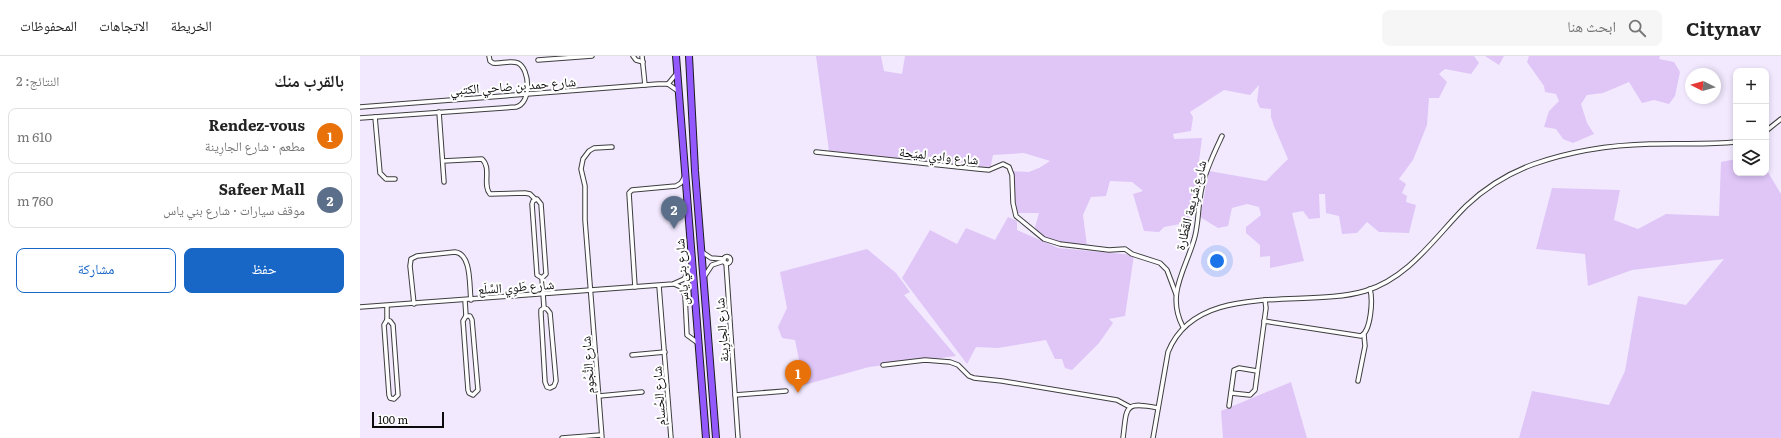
<!DOCTYPE html>
<html lang="ar">
<meta charset="utf-8">
<style>
body{margin:0;font-family:Literata,"Noto Naskh Arabic",serif;background:#f6f6f6;color:#222;direction:rtl}
.controls{position:absolute;right:12px;top:12px;display:grid;overflow:hidden;border-radius:8px;box-shadow:0 2px 6px #0003}
.controls button{width:36px;height:36px;display:grid;place-items:center;padding:0;border:0;border-bottom:1px solid #e0e0e0;background:#fff;color:#222;font:20px sans-serif}
.compass{position:absolute;left:1325px;top:12px;width:36px;height:36px;border-radius:50%;background:#fff;box-shadow:0 2px 6px #0003;rotate:275deg}
.scale{position:absolute;left:12px;bottom:10px;width:72px;box-sizing:border-box;padding-left:4px;border:2px solid #0b0b0b;border-top:0;font-size:11px;line-height:14px;white-space:nowrap;color:#0b0b0b;-webkit-text-stroke:3px #fff;paint-order:stroke}
.you{position:absolute;left:857px;top:205px;width:14px;height:14px;margin:-10px;border:3px solid #fff;border-radius:50%;background:#1a73e8;box-shadow:0 0 0 6px #1a73e833}
.badge{display:grid;place-items:center;width:26px;height:26px;border-radius:50%;background:#1866c6;color:#fff;font-size:13px;font-weight:700}
.pin{position:absolute;translate:-50% -33px;filter:drop-shadow(0 1px 2px #0008)}
.pin::after{content:'';position:absolute;top:21px;width:14px;height:12px;background:inherit;clip-path:polygon(0 0,100% 0,50% 100%)}
.list{margin:0;padding:0;list-style:none}
h2{display:flex;justify-content:space-between;align-items:center;height:52px;margin:0;padding:0 16px;font-size:17px}
h2 small{font-size:13px;font-weight:400;color:#767676}
.list li{display:grid;grid-template-columns:26px 1fr auto;gap:12px;align-items:center;box-sizing:border-box;height:56px;margin:0 8px 8px;padding:0 8px;border:1px solid #e0e0e0;border-radius:8px}
.list b{display:block;font-size:15px;white-space:nowrap}
.list p{margin:0;font-size:13px;white-space:nowrap;color:#767676}
.list em{font-size:13px;font-style:normal;color:#767676}
.actions{display:flex;gap:8px;padding:12px 16px}
.actions a{flex:1;padding:9px 0;border:1px solid #1866c6;border-radius:8px;text-align:center;font-size:14px;color:#1866c6}
.actions .main{background:#1866c6;color:#fff}
.icon{flex:none;width:22px;height:22px;fill:none;stroke:currentColor;stroke-width:2;stroke-linecap:round;stroke-linejoin:round}
.map{position:relative;flex:none;width:1421px;height:382px;overflow:hidden;direction:ltr}
header{display:flex;align-items:center;gap:24px;box-sizing:border-box;height:56px;padding:0 20px;background:#fff;border-bottom:1px solid #e0e0e0}
header strong{font-size:19px}
nav{display:flex;gap:22px;margin-inline-start:auto;font-size:14px}
.search{width:280px;height:36px;background:#f6f6f6;display:flex;align-items:center;gap:10px;box-sizing:border-box;padding:0 14px;border-radius:8px;color:#767676;font-size:15px}
main{display:flex}
aside{flex:1;background:#fff}
.map>svg:first-child{display:block}
</style>
<header>
<strong>Citynav</strong>
<div class="search"><svg class="icon" aria-label="search" viewBox="0 0 24 24"><circle cx="10" cy="10" r="6"/><path d="M15 15l6 6"/></svg>ابحث هنا</div>
<nav><a>الخريطة</a><a>الاتجاهات</a><a>المحفوظات</a></nav>
</header>
<main>
<div class="map">
<svg width="1421" height="382" viewBox="0 0 1421 382">
<rect width="100%" height="100%" fill="#f2e9ff"/>
<g fill="#dfc6f7">
<path d="M456,0h65l3,15 18,3 3,-18h569l5,7 -8,11 -26,-5 -6,5 8,8 -8,16h-10l-2,27 -14,35 -14,19 7,5 -4,9 5,3 -1,6 10,3 -7,28 -30,-1 -12,-10 -10,11 -15,1 -3,-18 -13,-3 -1,-19h-6l1,24 -11,1 -6,-8 -11,2 12,48 -34,7v-12l-10,1v-12l-14,-12v-6l15,-12 -2,-8 -12,-3 -15,4 -4,18 -10,2 -18,-11 9,-46 57,10 22,-22 -14,-33 -3,-9v-8l-11,-1 -3,-7 2,-16 -9,10 -26,-5 -34,22 3,5 -2,14 -18,3 1,5 28,-1 -11,84 -27,5 -5,5 -15,-1 -11,-37 10,-3 -11,-9 -22,-1 -4,15 -15,1 -8,18 4,31 -20,2 -30,-15 -2,-6 4,-14h-25l-3,-42 18,1 10,-4 11,-7 -26,-8 -31,2 -3,15 -161,-19z"/>
<path d="M1125,0h19l-5,9z"/>
<path d="M1169,0h131l-1,3 15,3 6,10 -5,24 -6,8 -15,-4 -12,3 -13,-21 -26,11 -16,2 -6,9 6,19 7,11 -21,9 -10,-4 -7,-10 -12,-2 5,-16 10,-10 -3,-7 -11,-2 -1,-6 -17,-24z"/>
<path d="M1376,103v14h30v-4l15,25v244h-262l13,-47 77,14 16,-34 13,-75 48,9 38,-46 -92,11 -44,16 -3,-32 -49,-5 16,-61 68,2 -6,30 24,9 28,-15 53,2 2,-54z"/>
<path d="M648,161l9,4v9l41,18 76,7 -9,61 -16,3 4,4 -14,20 -27,27 -7,-2 -3,-9h-7l-9,-19 -48,8 -22,-1 -9,17 -65,-86 28,-48 27,14 9,-16 29,12z"/>
<path d="M507,193l29,24 14,19 -6,3 52,61 -87,11 -65,18 -9,-45 -13,-2 -4,-11 9,-19 -7,-36z"/>
<path d="M931,326l16,56h-84l-2,-27z"/>
</g>
<g fill="none" stroke-linecap="round" stroke-linejoin="round">
<defs>
<g id="street">
<path d="M273,0l3,4 7,2"/>
<path d="M282,0l3,29"/>
<path d="M178,4l54,-4"/>
<path d="M308,28l9,-11"/>
<path d="M0,51l298,-23h10l10,7"/>
<path d="M79,56l5,70"/>
<path d="M15,61l5,56 6,6h9"/>
<path d="M0,62l156,-11c16,-4 14,-38 2,-44 -7,-3 -17,1 -25,0l-3,-2 -1,-5"/>
<path d="M1406,75l15,-12"/>
<path d="M456,96l162,17 11,1 14,-6 6,3 3,8 1,28 3,13 28,23 16,5 49,6 16,-1 7,5 28,9 7,7 9,24"/>
<path d="M83,105l39,-2c10,9 0,26 8,35l35,-1 5,1 5,5"/>
<path d="M177,143l4,5 5,70 -4,4 -5,-3 -5,-71 1,-3z"/>
<path d="M342,196l9,6 13,1"/>
<circle cx="367" cy="204" r="3.5"/>
<path d="M366,207l12,175"/>
<path d="M344,221l8,-12 12,-4"/>
<path d="M182,222l2,30"/>
<path d="M314,228l7,3 4,9 2,39 11,8"/>
<path d="M299,230l12,152"/>
<path d="M275,231l-6,-94 3,-3 44,-4 5,-3 4,-7"/>
<path d="M105,244l1,16"/>
<path d="M54,248l-4,-38 1,-7 6,-3 38,-4c17,2 14,34 16,48"/>
<path d="M27,250v14"/>
<path d="M0,251l313,-23 11,-5 7,-13"/>
<path d="M184,252l3,1 3,4 6,68 -2,5 -4,2 -3,-1 -2,-5 -4,-68v-4z"/>
<path d="M106,260h4l2,4 6,70 -5,5 -4,-2 -1,-3 -5,-69z"/>
<path d="M27,264l3,1 3,4 5,70 -4,4 -4,-1 -1,-3 -5,-70z"/>
<path d="M904,265l97,15c10,-5 12,-36 9,-47"/>
<path d="M823,271c-18,-34 4,-59 12,-91 4,-16 3,-33 7,-49 4,-18 12,-34 20,-51"/>
<path d="M272,299l33,-3"/>
<path d="M523,309l42,-5 25,2 8,3 11,11 5,2 28,3 115,19 13,7"/>
<path d="M998,325l7,-35 -1,-11"/>
<path d="M871,337l19,2 5,-5 11,-82 -1,-8"/>
<path d="M375,339l51,-4"/>
<path d="M239,340l43,-4"/>
<path d="M869,350l5,-36 5,-2 18,3"/>
<path d="M202,382l39,-3"/>
<path d="M242,382l-17,-218v-34l-4,-17 2,-10 6,-8 5,-3 18,-1"/>
<path d="M763,382c4,-31 0,-37 35,-30"/>
<path d="M793,382l15,-86c29,-73 137,-43 197,-61 44,-13 70,-54 101,-85 19,-18 43,-33 68,-42 37,-13 77,-19 116,-20 29,-1 57,1 86,-2"/>
</g>
<g id="primary">
<path d="M316,0l30,382"/>
<path d="M329,0l6,115 21,267"/>
</g>
</defs>
<use href="#street" stroke="#3e3e3e" stroke-width="5.5"/>
<use href="#primary" stroke="#1c1c1c" stroke-width="8"/>
<use href="#street" stroke="#fff" stroke-width="3.5"/>
<use href="#primary" stroke="#9359ff" stroke-width="6"/>
</g>
<g text-anchor="middle" dominant-baseline="central" stroke-width="4" stroke-linejoin="round" paint-order="stroke">
<g font-size="13" fill="#0b0b0b" stroke="#fff">
<text transform="translate(153 29) rotate(-4)">شارع حمد بن ضاحي الكتبي</text>
<text transform="translate(579 99) rotate(6)">شارع وادِي لميَحة</text>
<text transform="translate(830 149) rotate(-76)">شارع شَرِيعة القَطَّارة</text>
<text transform="translate(321 216) rotate(-94)">شارع بني ياس</text>
<text transform="translate(156 230) rotate(-4)">شارع طَوِي السِّلَع</text>
<text transform="translate(361 274) rotate(-94)">شارع الجارِينة</text>
<text transform="translate(227 309) rotate(-94)">شارع النُّجُوم</text>
<text transform="translate(298 340) rotate(-94)">شارع الحُسام</text>
</g>
</g>
</svg>
<div class="controls">
<button>+</button>
<button>−</button>
<button><svg class="icon" aria-label="layers" viewBox="0 0 24 24"><path d="M12 4l9 5-9 5-9-5zM3 14l9 5 9-5"/></svg></button>
</div>
<svg class="compass" viewBox="-18 -18 36 36"><path d="M0-13l5 13h-10z" fill="#e53935"/><path d="M0 13l5-13h-10z" fill="#767676"/></svg>
<div class="scale">100 m</div>
<div class="you"></div>
<div class="pin badge" style="left:438px;top:337px;background:#e8710a">1</div>
<div class="pin badge" style="left:314px;top:173px;background:#5c6f8a">2</div>
</div>
<aside>
<h2>بالقرب منك<small>النتائج: 2</small></h2>
<ul class="list">
<li><span class="badge" style="background:#e8710a">1</span><div><b>Rendez-vous</b><p>مطعم · شارع الجارِينة</p></div><em>610 m</em></li>
<li><span class="badge" style="background:#5c6f8a">2</span><div><b>Safeer Mall</b><p>موقف سيارات · شارع بني ياس</p></div><em>760 m</em></li>
</ul>
<div class="actions"><a class="main">حفظ</a><a>مشاركة</a></div>
</aside>
</main>
